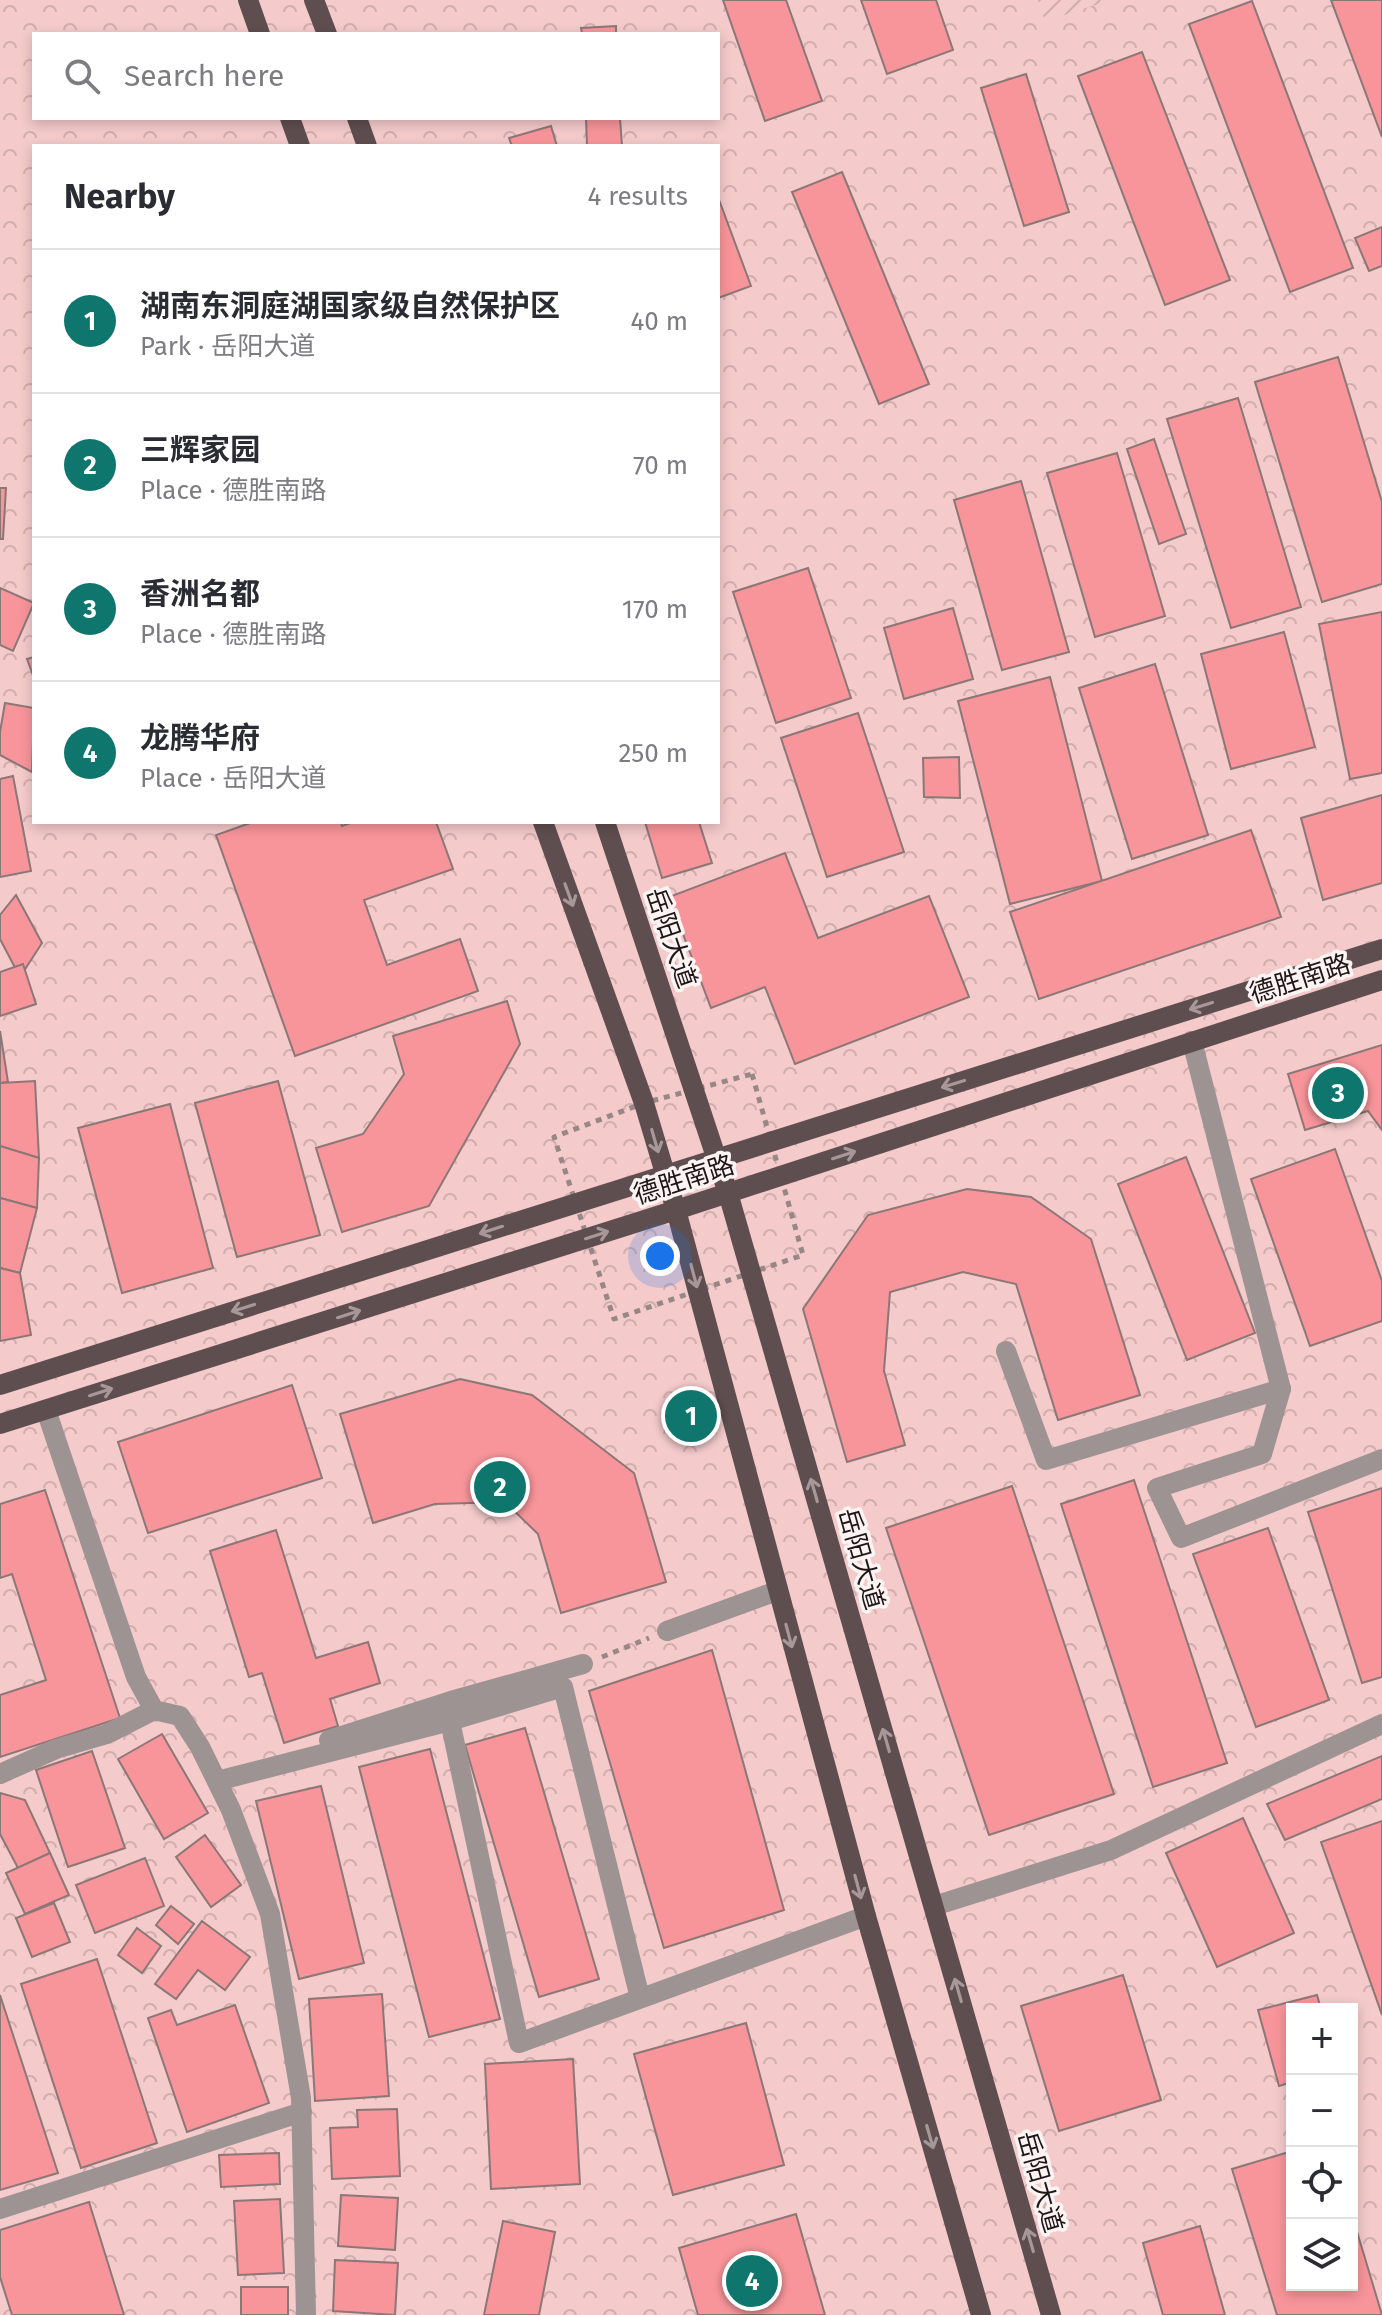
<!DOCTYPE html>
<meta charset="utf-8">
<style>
body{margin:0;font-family:"Fira Sans","Noto Sans SC",sans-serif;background:#f2f2f3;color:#2b2b33}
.controls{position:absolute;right:24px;bottom:24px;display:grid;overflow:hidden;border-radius:0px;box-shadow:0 4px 12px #0003}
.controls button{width:72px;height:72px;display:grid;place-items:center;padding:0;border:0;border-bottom:2px solid #e1e1e2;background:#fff;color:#2b2b33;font:40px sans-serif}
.you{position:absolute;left:660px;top:1256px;width:28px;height:28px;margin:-20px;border:6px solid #fff;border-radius:50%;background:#1a73e8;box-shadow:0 0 0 12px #1a73e833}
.badge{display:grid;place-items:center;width:52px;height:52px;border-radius:50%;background:#0f766e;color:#fff;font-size:26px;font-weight:700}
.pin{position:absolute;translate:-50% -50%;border:4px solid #fff;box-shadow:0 2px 8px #0006}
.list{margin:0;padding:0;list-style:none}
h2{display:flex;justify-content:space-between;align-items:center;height:104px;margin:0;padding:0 32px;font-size:34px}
h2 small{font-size:26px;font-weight:400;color:#7c7c81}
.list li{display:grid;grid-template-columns:52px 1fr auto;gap:24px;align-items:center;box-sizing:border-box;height:144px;padding:0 32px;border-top:2px solid #e1e1e2}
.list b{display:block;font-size:30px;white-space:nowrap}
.list p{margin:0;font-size:26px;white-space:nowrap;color:#7c7c81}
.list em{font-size:26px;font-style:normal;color:#7c7c81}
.icon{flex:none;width:44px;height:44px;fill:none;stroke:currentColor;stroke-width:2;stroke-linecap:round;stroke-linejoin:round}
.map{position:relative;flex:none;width:1382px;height:2315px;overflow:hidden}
.search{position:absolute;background:#fff;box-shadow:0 4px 12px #0003;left:32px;top:32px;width:688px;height:88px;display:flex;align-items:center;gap:20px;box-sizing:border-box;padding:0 28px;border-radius:0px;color:#7c7c81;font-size:30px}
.panel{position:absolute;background:#fff;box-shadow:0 4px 12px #0003;left:32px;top:144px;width:688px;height:680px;border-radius:0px}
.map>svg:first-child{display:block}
</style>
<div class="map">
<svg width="1382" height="2315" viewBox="0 0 1382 2315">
<defs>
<pattern id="forest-crowns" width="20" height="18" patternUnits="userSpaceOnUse" patternTransform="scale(2)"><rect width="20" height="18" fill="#f4cacb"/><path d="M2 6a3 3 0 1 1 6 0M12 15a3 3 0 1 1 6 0" fill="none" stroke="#d1adae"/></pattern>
<pattern id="garden-furrows" width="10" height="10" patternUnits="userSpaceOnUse" patternTransform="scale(2)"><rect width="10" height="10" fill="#f4cacb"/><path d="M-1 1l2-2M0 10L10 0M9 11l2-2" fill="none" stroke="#d1adae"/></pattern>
</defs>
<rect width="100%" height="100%" fill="#f9e2e2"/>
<path fill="url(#forest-crowns)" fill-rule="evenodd" d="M0,0h1382v2315h-1382zM34,34h684v84h-684zM34,146h684v676h-684zM1292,2009h60v276h-60z"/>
<path fill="url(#garden-furrows)" d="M1038,0h73l-66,21z"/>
<g fill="#f8959a" stroke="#8c7777" stroke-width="2">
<path d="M723,0h63l36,101 -57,20z"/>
<path d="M861,0h75l17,50 -66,24z"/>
<path d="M1331,0h51v137z"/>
<path d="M1252,1l101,267 -63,24 -101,-268z"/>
<path d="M616,26v8h-34l-1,-6z"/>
<path d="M1142,52l88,228 -65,25 -87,-229z"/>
<path d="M1026,74l43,138 -45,14 -43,-138z"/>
<path d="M586,118h34l2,28h-35z"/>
<path d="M551,126l6,20h-45l-3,-8z"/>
<path d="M842,172l87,212 -50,20 -87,-212z"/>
<path d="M718,197l33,89 -33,12z"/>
<path d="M1382,227v39l-13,5 -14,-33z"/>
<path d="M1338,357l44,145v82l-60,18 -67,-220z"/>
<path d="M1238,398l63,209 -70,21 -64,-209z"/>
<path d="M1154,439l32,95 -27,10 -32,-95z"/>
<path d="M1117,453l48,163 -70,21 -48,-164z"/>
<path d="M1021,481l48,171 -67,18 -48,-170z"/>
<path d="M0,488h6l-3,51h-3z"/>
<path d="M808,568l43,130 -75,25 -43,-131z"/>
<path d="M0,588l34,15 -21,48 -13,-6z"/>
<path d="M953,608l20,71 -69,20 -20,-71z"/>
<path d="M1382,612v161l-32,6 -31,-155z"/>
<path d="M1284,632l31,115 -84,22 -30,-115z"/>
<path d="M34,657v21l-7,-19z"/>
<path d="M1155,664l53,171 -76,24 -53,-171z"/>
<path d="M1050,677l52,204 -92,23 -52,-203z"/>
<path d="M5,703l29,5 -2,64 -32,-17v-23z"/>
<path d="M858,713l46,139 -77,25 -46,-139z"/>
<path d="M959,757l1,41 -36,-1 -1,-39z"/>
<path d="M13,776l18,95 -31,6v-98z"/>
<path d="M1382,795v88l-59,17 -22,-82z"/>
<path d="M253,822h88l1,4 11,-4h83l17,47 -89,31 23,65 73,-26 18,52 -183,65 -79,-221z"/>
<path d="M645,822h54l13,41 -50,15z"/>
<path d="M1251,830l30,87 -242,82 -29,-87z"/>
<path d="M785,853l33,85 111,-42 40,101 -174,67 -30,-77 -54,21 -42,-111z"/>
<path d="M16,895l26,48 -22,34 -20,-38v-24z"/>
<path d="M23,964l13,40 -36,12v-44z"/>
<path d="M507,1001l13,43 -91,162 -87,26 -26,-84 47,-14 41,-60 -11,-38z"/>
<path d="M0,1031l8,51 -8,1z"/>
<path d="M1382,1045v85l-14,-19 -63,19 -17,-56z"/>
<path d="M35,1081l4,77 -39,-12v-63z"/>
<path d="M278,1081l42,154 -83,22 -42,-154z"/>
<path d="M170,1104l43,164 -91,25 -44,-165z"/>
<path d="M0,1146l39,12 -2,50 -37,-10z"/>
<path d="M1335,1149l47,132v40l-72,25 -59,-167z"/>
<path d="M1186,1157l69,176 -68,27 -69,-176z"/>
<path d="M967,1189l64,8 60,42 49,156 -82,25 -42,-136 -53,-12 -73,20 -6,79 21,74 -58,17 -44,-153 65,-94z"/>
<path d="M0,1198l37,10 -17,65 -20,-5z"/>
<path d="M0,1268l20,5 11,62 -31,6z"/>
<path d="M460,1379l72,16 102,78 32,109 -105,31 -23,-79 -33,-32 -70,2 -62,19 -33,-109z"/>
<path d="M292,1385l30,93 -174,55 -30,-91z"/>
<path d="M1134,1480l93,283 -74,24 -92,-283z"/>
<path d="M1012,1486l102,308 -125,41 -103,-307z"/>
<path d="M1382,1488v189l-20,6 -54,-171z"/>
<path d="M45,1490l75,228 -120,39v-62l46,-15 -34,-106 -12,4v-74z"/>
<path d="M1268,1528l61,172 -73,27 -63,-173z"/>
<path d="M276,1530l40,128 52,-16 12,41 -50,16 8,27 -54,17 -22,-70 -13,4 -39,-126z"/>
<path d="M712,1650l72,260 -120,38 -75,-257z"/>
<path d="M525,1728l74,251 -60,18 -74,-252z"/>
<path d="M162,1734l46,79 -44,26 -46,-80z"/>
<path d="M430,1749l70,270 -71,18 -70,-270z"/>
<path d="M92,1751l33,97 -57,19 -32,-97z"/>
<path d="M1382,1756v43l-97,41 -18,-36z"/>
<path d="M321,1786l43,177 -65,16 -43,-178z"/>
<path d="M0,1793l25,7 25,53 -32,15 -18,-34z"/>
<path d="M1243,1818l51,115 -77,34 -51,-114z"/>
<path d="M1382,1821v194l-61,-173z"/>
<path d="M205,1835l36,50 -30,22 -35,-50z"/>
<path d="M50,1853l19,42 -44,19 -19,-41z"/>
<path d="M145,1858l19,48 -69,27 -19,-48z"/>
<path d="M54,1903l16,39 -38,15 -16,-39z"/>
<path d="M171,1906l23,18 -16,20 -22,-19z"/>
<path d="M202,1921l48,36 -25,33 -27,-20 -22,29 -21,-15z"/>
<path d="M137,1928l24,18 -19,27 -24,-18z"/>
<path d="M97,1959l60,184 -76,25 -60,-184z"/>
<path d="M1123,1975l38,125 -102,31 -38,-125z"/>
<path d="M382,1994l7,102 -74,5 -6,-102z"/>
<path d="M0,1995l58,178 -58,17z"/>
<path d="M1317,1995l4,14h-29v73l-13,4 -21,-76z"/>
<path d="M235,2005l34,98 -82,29 -39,-114 23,-8 6,15z"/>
<path d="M746,2023l38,142 -111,30 -39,-141z"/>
<path d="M573,2059l7,125 -89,5 -6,-125z"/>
<path d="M397,2109l3,67 -68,3 -2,-51 28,-1 -1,-17z"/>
<path d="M1292,2151v134h60v-70l30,100h-105l-45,-146z"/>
<path d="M279,2153l1,31 -59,3 -2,-32z"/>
<path d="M341,2195l57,3 -3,52 -57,-4z"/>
<path d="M280,2199l4,74 -46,2 -4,-74z"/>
<path d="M89,2202l35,113h-112l-12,-38v-47z"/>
<path d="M796,2214l29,101h-127l-19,-67z"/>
<path d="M503,2221l52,11 -16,83h-55z"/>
<path d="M1200,2226l25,89h-62l-20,-72z"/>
<path d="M335,2260l63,3 -3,52 -62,-4z"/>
<rect x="241" y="2287" width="47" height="28"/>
</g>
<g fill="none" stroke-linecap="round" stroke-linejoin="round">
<g stroke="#988787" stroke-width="5" stroke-dasharray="6 6" stroke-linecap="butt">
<path d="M752,1074l51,181 -189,64 -60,-182 90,-34z"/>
<path d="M602,1657l47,-19"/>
</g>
<g stroke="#9d9393" stroke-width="20">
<path d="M1006,1351l40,109 235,-71 -89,-348"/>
<path d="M1281,1389l-19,65 -105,34 24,50 201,-79"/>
<path d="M46,1410l90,267 18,33 26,6 20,31 31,63 39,104 31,184 5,217"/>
<path d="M667,1631l110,-40"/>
<path d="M450,1721l113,-34 77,311"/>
<path d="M329,1740l122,-39 132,-37"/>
<path d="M0,1774l56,-25 51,-15 47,-24"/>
<path d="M217,1781l233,-60 69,322 347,-127"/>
<path d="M934,1906l177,-56 271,-126"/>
<path d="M0,2209l302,-97"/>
</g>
<g stroke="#5f4e4f" stroke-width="20">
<path d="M248,0l12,34"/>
<path d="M314,0l13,34"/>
<path d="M290,118l10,28"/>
<path d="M357,118l10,28"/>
<path d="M543,822l101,281 32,107 190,706 115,399"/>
<path d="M605,822l123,371 323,1122"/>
<path d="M0,1385l1382,-436"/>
<path d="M0,1424l676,-214 706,-230"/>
</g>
</g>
<defs><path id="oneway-shaft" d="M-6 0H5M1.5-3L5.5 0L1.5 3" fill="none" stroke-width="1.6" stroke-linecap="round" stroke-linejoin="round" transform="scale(2)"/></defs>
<g stroke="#a69899">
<use href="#oneway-shaft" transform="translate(569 895) rotate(70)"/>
<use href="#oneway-shaft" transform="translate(1201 1006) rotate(163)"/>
<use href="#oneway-shaft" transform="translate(953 1084) rotate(163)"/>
<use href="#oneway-shaft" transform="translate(655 1141) rotate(74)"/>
<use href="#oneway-shaft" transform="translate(844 1155) rotate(-18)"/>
<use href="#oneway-shaft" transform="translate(491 1230) rotate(162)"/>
<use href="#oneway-shaft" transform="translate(597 1235) rotate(-18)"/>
<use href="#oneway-shaft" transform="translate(694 1276) rotate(75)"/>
<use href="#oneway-shaft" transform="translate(243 1308) rotate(163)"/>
<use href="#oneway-shaft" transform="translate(349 1314) rotate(-18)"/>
<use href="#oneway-shaft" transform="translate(101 1392) rotate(-18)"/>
<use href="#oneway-shaft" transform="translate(814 1490) rotate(-106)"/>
<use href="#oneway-shaft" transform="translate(789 1636) rotate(75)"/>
<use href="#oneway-shaft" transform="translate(886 1740) rotate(-106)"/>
<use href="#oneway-shaft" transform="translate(858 1887) rotate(75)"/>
<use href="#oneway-shaft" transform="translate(958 1990) rotate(-106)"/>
<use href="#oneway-shaft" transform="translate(930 2137) rotate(74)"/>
<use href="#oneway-shaft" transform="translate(1030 2240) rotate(-106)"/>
</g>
<g text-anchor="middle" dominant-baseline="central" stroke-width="7" stroke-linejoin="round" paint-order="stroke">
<g font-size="26" fill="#1f1717" stroke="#fcf3f3">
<text transform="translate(671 938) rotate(71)">岳阳大道</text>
<text transform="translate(1300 979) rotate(-18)">德胜南路</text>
<text transform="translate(684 1180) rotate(-18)">德胜南路</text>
<text transform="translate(861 1559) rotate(74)">岳阳大道</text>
<text transform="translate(1040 2182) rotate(74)">岳阳大道</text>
</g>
</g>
</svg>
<div class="controls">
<button>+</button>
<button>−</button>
<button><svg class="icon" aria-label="locate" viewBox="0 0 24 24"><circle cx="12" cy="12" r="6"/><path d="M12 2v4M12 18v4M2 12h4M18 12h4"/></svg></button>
<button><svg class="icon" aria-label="layers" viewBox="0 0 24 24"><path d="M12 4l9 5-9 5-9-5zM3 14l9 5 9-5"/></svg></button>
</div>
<div class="you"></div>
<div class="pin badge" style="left:691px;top:1416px">1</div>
<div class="pin badge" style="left:500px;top:1487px">2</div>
<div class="pin badge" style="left:1338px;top:1093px">3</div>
<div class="pin badge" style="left:752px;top:2281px">4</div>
<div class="search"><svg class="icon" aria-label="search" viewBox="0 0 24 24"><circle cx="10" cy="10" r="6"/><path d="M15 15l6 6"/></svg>Search here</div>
<section class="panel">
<h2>Nearby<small>4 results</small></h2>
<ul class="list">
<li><span class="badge">1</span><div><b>湖南东洞庭湖国家级自然保护区</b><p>Park · 岳阳大道</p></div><em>40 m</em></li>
<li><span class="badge">2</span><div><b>三辉家园</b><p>Place · 德胜南路</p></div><em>70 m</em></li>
<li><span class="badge">3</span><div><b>香洲名都</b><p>Place · 德胜南路</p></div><em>170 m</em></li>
<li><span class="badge">4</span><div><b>龙腾华府</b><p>Place · 岳阳大道</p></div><em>250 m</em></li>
</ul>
</section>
</div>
